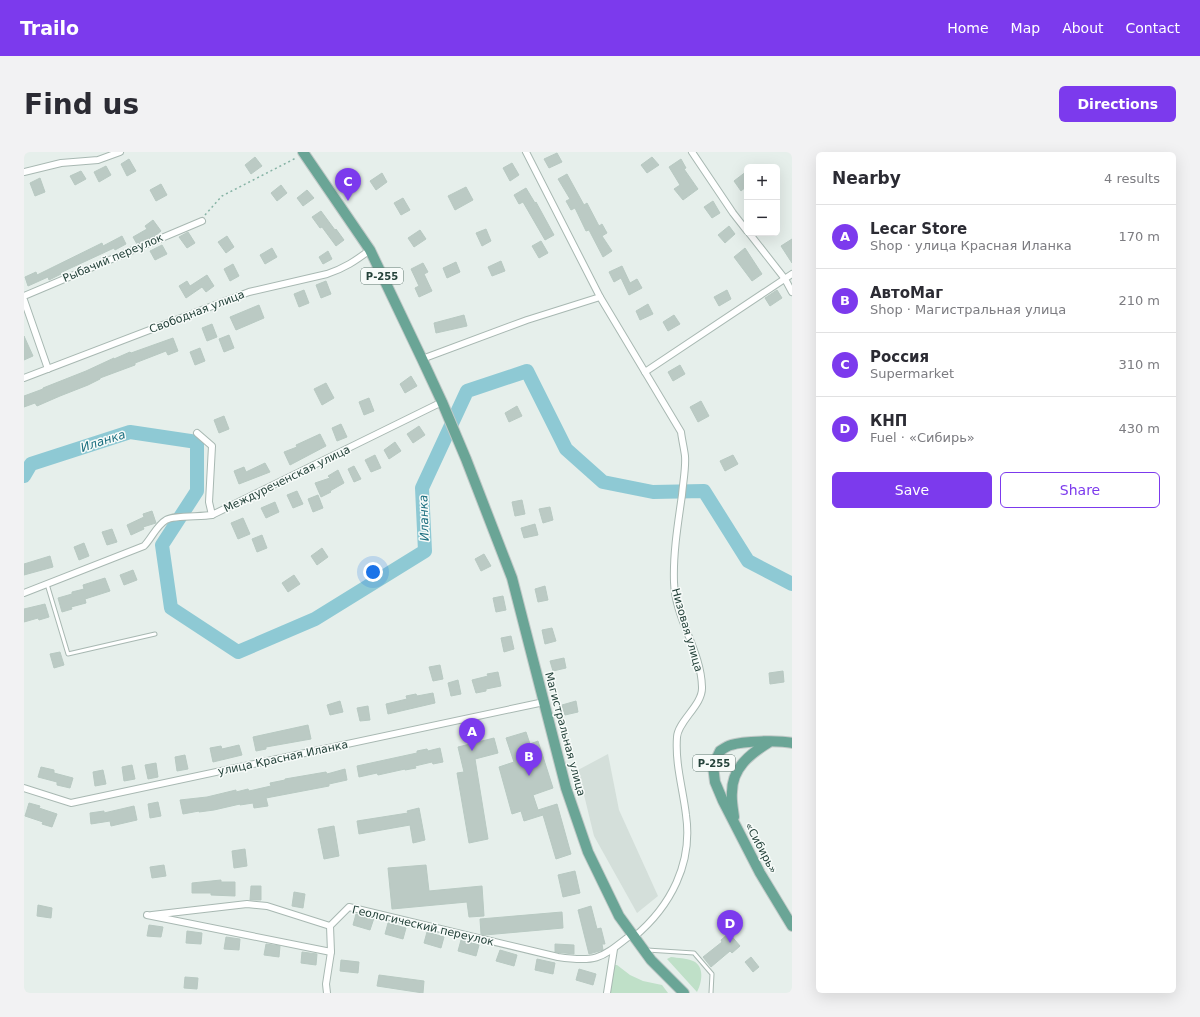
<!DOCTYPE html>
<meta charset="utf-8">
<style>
body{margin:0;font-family:"DejaVu Sans",sans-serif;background:#f2f2f3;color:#2b2b33}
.controls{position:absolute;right:12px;top:12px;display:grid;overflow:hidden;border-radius:6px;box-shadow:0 4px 16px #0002}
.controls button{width:36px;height:36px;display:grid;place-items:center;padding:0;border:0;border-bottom:1px solid #e1e1e2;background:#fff;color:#2b2b33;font:20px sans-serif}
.you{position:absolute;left:349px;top:420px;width:14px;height:14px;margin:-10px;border:3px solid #fff;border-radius:50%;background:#1a73e8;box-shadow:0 0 0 6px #1a73e833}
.badge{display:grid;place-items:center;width:26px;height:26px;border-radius:50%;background:#7c3aed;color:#fff;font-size:13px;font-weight:700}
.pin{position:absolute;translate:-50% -33px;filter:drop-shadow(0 1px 2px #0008)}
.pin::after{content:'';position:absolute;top:21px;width:14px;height:12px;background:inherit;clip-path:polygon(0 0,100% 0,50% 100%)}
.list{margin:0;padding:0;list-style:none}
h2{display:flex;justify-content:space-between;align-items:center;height:52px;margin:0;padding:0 16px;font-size:17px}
h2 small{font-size:13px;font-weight:400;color:#7c7c81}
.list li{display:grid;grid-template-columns:26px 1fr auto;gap:12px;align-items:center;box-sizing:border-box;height:64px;padding:0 16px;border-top:1px solid #e1e1e2}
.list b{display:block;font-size:15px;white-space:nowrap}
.list p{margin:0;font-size:13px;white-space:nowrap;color:#7c7c81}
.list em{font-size:13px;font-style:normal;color:#7c7c81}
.actions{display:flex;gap:8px;padding:12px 16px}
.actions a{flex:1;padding:9px 0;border:1px solid #7c3aed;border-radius:6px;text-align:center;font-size:14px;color:#7c3aed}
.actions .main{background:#7c3aed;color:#fff}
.map{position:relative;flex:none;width:768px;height:841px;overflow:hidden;border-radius:6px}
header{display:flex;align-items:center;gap:24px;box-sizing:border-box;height:56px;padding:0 20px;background:#7c3aed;color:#fff}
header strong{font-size:19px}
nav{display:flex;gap:22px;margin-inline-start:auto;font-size:14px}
.intro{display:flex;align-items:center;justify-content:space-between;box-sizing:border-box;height:96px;padding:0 24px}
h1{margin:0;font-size:28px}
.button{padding:10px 18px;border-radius:6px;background:#7c3aed;color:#fff;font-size:14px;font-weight:700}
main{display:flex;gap:24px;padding:0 24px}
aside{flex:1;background:#fff;border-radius:6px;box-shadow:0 4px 16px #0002}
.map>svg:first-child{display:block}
</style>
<header>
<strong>Trailo</strong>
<nav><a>Home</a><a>Map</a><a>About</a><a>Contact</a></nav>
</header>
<div class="intro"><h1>Find us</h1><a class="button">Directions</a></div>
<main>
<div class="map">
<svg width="768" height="841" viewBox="0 0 768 841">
<rect width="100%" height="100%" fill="#e6efeb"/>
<path fill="#d4dfda" d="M584,602l11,56 39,86 -21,17 -43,-77 -16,-66z"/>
<g fill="#bfe0c8">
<path d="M647,805c7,1 15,1 22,4 12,5 9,22 4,31l-30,-33z"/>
<path d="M590,813h3l13,10 13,6 19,4 6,8h-59z"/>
</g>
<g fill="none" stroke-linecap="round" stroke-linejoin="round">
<path stroke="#8ec9d4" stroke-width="14" d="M0,324l7,-12 99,-32 67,10v49l-35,54 9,63 67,44 77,-33 110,-68 -3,-63 45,-97 60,-20 39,78 37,33 50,10 51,-1 44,70 44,23"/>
</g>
<g fill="#bbcac4" stroke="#b8c9c2">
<path d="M533,1l5,9 -13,6 -5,-9z"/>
<path d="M231,5l7,9 -11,8 -6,-9z"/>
<path d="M628,5l7,8 -12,8 -6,-8z"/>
<path d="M105,7l7,12 -9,5 -6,-12z"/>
<path d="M657,7l5,9 -2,1 14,20 -15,11 -9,-11 6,-4 -11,-18z"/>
<path d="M488,11l7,12 -9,6 -7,-13z"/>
<path d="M82,14l5,9 -12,7 -5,-10z"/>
<path d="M57,19l5,8 -11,6 -5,-9z"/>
<path d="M723,19v15l-6,5 -7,-10z"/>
<path d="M358,21l5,9 -11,8 -6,-9z"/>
<path d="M543,22l17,31 3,-2 12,23 3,-2 5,9 -5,3 10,15 -9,6 -14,-27 -3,1 -11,-23 -4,2 -5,-9 4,-2 -12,-20z"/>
<path d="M16,26l5,14 -10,4 -5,-13z"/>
<path d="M137,32l6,11 -11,6 -6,-11z"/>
<path d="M257,33l6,8 -10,8 -6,-8z"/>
<path d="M442,35l7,13 -18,10 -7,-14z"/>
<path d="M502,36l9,15 1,-1 18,33 -9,5 -22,-38 -4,2 -5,-9z"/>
<path d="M283,38l7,8 -11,8 -6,-8z"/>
<path d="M379,46l7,12 -9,5 -7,-12z"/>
<path d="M689,49l7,12 -8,5 -8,-11z"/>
<path d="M297,59l14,19 1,-1 8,11 -8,6 -14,-19 -2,1 -8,-11z"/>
<path d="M129,68l8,11 -6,5 -18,8 -4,-7 14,-8 -2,-3z"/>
<path d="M705,74l6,8 -10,9 -7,-8z"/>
<path d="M462,77l5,12 -9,5 -6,-13z"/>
<path d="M396,78l6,9 -12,8 -6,-9z"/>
<path d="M164,80l7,11 -8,5 -8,-11z"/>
<path d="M98,84l4,8 -11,6 -1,-2 -54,25 1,1 -12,6 -1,-3 -20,9 -3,-9 11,-5 1,3 65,-32 1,3z"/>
<path d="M203,84l7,11 -8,6 -8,-11z"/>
<path d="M768,87v24l-11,-17z"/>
<path d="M517,89l7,12 -9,5 -7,-12z"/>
<path d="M138,93l5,9 -12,6 -5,-9z"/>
<path d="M248,96l5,9 -12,7 -5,-9z"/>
<path d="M721,96l17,26 -10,7 -18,-24z"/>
<path d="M304,99l4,8 -9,5 -4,-7z"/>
<path d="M477,109l4,10 -13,5 -4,-9z"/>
<path d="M432,110l4,10 -13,6 -4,-10z"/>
<path d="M399,111l5,9 -4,2 8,17 -13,6 -4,-9 4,-2 -8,-17z"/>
<path d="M209,112l6,12 -9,5 -6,-12z"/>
<path d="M598,114l8,17 7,-4 5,9 -13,7 -8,-17 -7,4 -5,-10z"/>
<path d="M183,123l7,11 -8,6 -4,-5 -16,11 -7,-12 8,-5 3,5z"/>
<path d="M302,129l5,13 -10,4 -5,-13z"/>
<path d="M280,138l5,13 -10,4 -5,-13z"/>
<path d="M703,138l4,9 -12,7 -5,-9z"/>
<path d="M753,138l5,8 -12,8 -5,-8z"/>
<path d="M624,152l5,10 -13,6 -4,-9z"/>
<path d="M235,153l5,13 -28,12 -6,-13z"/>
<path d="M440,163l3,11 -31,7 -2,-10z"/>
<path d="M650,163l6,9 -12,7 -5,-9z"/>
<path d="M188,172l5,13 -10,4 -5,-13z"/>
<path d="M205,183l5,13 -10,4 -5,-13z"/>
<path d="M0,184l9,20 -9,4z"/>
<path d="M149,186l5,13 -10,4 -2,-4 -31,12v2l-35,13v1l-12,6 -28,11 -23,10 -2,-3 -11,4v-11l19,-7v-1l43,-17 28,-13v1l16,-7 1,1z"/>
<path d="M176,196l5,13 -10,4 -5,-13z"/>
<path d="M656,213l5,9 -12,7 -5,-9z"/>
<path d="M387,224l6,10 -12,7 -5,-9z"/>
<path d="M302,231l8,15 -12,7 -8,-16z"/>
<path d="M345,246l5,13 -10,4 -5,-13z"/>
<path d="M677,249l8,15 -11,6 -8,-15z"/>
<path d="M493,254l5,10 -13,6 -4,-9z"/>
<path d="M200,264l5,13 -10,4 -5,-13z"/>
<path d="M317,272l6,13 -10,4 -5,-13z"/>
<path d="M395,274l6,9 -12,8 -6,-9z"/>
<path d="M296,282l6,12 -36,19 -6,-13 13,-5 -1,-2z"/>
<path d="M371,290l6,9 -12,8 -5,-9z"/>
<path d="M351,303l6,13 -10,4 -6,-12z"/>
<path d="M709,303l5,9 -13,7 -5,-10z"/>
<path d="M241,311l5,9 -31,12 -5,-13 10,-4 2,5z"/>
<path d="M330,314l7,13 -7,3 -6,-13z"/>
<path d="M314,318l6,13 -14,8 1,1 -10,5 -6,-14 15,-5 -2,-2z"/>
<path d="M273,339l6,13 -10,4 -6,-13z"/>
<path d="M294,343l5,13 -10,4 -5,-13z"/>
<path d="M498,348l3,14 -10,2 -3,-14z"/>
<path d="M251,350l4,10 -13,6 -5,-10z"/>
<path d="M526,355l3,13 -10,3 -4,-14z"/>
<path d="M128,359l4,12 -13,4 1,2 -13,6 -4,-10 17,-8 -1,-3z"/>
<path d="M219,366l7,16 -12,5 -7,-16z"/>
<path d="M511,372l3,11 -14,3 -3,-10z"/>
<path d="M88,377l5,13 -10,3 -5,-13z"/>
<path d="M238,383l5,13 -10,4 -5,-13z"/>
<path d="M60,391l5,13 -10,4 -5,-13z"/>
<path d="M298,396l6,9 -11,8 -6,-9z"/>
<path d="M460,402l7,12 -10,5 -6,-12z"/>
<path d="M26,404l3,11 -29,8v-11z"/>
<path d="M109,418l4,10 -13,5 -4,-10z"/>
<path d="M270,423l6,9 -12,8 -6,-9z"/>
<path d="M81,426l5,13 -25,8 1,4 -15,4 1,2 -10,3 -4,-14 14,-4v-2l12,-3 -1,-4z"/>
<path d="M521,434l3,14 -10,2 -3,-13z"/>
<path d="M479,444l3,14 -10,2 -3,-14z"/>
<path d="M21,452l4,13 -10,3 -1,-2 -14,4v-13z"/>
<path d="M528,476l4,13 -11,3 -3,-14z"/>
<path d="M487,484l3,13 -10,3 -3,-14z"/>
<path d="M36,500l4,13 -10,3 -4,-14z"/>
<path d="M540,506l2,10 -13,3 -3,-10z"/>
<path d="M416,513l3,14 -10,2 -4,-14z"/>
<path d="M759,519l1,11 -14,2 -1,-11z"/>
<path d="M474,520l3,14 -15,3v2l-10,2 -4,-13 16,-4 -1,-2z"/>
<path d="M434,528l3,14 -10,2 -3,-13z"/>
<path d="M409,541l2,10 -47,11 -2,-10 21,-5 -1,-3 10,-2 1,2z"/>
<path d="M316,549l3,11 -13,3 -3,-10z"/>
<path d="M552,549l2,11 -13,3 -3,-10z"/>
<path d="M344,554l2,14 -10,1 -3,-13z"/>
<path d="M284,573l3,14 -45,8v2l-10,2 -3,-14z"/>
<path d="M502,580l4,12 8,-3 15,47 -20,7 5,15 19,-6 14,50 -15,5 -13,-44 -19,6 -3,-10 -9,3 -13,-47 15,-5 -8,-24z"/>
<path d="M470,586l4,15 -23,6 13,80 -19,4 -12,-70 7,-1 -6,-25z"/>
<path d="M215,593l3,10 -29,7 -3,-14 11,-2 1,3z"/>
<path d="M416,596l3,14 -10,2 -1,-2 -17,4 1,2 -11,2v-1l-27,6 -1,-2 -18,4 -2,-11 60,-13v-2l10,-2 1,2z"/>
<path d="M161,603l3,14 -11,2 -2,-14z"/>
<path d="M132,611l2,14 -10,2 -3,-14z"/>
<path d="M108,613l3,14 -11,2 -2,-14z"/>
<path d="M17,615l13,3v3l19,5 -3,10 -13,-3v-3l-19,-5z"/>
<path d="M321,617l2,11 -18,4v2l-63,12 2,8 -14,2 -1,-5 -13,2v-1l-26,6 -15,2v-1l-16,3 -3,-14 27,-3 29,-7v2l12,-3 1,2 22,-5 -1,-3 15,-3v-1l41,-7 1,2z"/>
<path d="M79,618l3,14 -11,2 -2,-14z"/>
<path d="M134,650l3,14 -11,2 -2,-14z"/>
<path d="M5,651l11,3 -1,2 18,6 -5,13 -10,-3 1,-2 -18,-6z"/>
<path d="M110,654l3,14 -26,6 -1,-5 -19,3 -1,-11 14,-2v2z"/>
<path d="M395,656l6,32 -12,3 -3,-18 -51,9 -2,-13 51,-8 -1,-2z"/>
<path d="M310,674l5,30 -15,3 -6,-30z"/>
<path d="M221,697l2,17 -13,2 -2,-17z"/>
<path d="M140,713l2,11 -14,2 -2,-11z"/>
<path d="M402,713l3,26 53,-5 2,30 -15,1 -2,-15 -75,7 -4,-41z"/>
<path d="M551,719l5,22 -17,4 -5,-22z"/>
<path d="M197,728v2h14v14l-24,-1v-2h-19v-10z"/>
<path d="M227,734h10v14h-11z"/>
<path d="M270,740l11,2 -2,14 -11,-2z"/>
<path d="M14,753l14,3 -1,10 -14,-2z"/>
<path d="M567,754l6,23 4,-1 4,16h-3l1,6 -14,4 -11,-44z"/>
<path d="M538,760l1,16 -78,7 -4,-1 -1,-15z"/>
<path d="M332,762l18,4 -4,12 -17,-5z"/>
<path d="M364,771l18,5 -3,11 -18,-5z"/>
<path d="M125,773l14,2 -2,10 -14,-1z"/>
<path d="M163,779l15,2 -1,11 -15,-1z"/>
<path d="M403,780l17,5 -3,11 -17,-5z"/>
<path d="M705,781l11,13 -8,7 -2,-2 -19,16 -8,-10 19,-15 -1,-2z"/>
<path d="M202,785l14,2 -1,11 -15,-1z"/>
<path d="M437,788l18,5 -3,11 -18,-5z"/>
<path d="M242,792l14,2 -1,11 -15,-2z"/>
<path d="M531,792l19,1v9l-19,-2z"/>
<path d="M476,798l17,5 -3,11 -18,-5z"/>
<path d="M278,800l15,2 -1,11 -15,-2z"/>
<path d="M727,805l8,10 -6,5 -8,-10z"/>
<path d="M513,807l18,4 -2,11 -18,-4z"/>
<path d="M317,808l18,2 -1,11 -18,-2z"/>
<path d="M555,817l17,5 -3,11 -17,-5z"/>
<path d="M355,823l45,6 -1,12 -46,-7z"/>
<path d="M161,825l13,1 -1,11 -13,-1z"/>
</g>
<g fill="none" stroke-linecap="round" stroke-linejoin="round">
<defs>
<g id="service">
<path d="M23,432l21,70 87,-20"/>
<path d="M623,798l47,3 18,21 -1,19"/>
</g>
<g id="minor">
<path d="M502,0l74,145"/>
<path d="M668,0l41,61 14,18"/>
<path d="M0,20l37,-9 37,-3 22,-8"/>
<path d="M725,81l36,46 7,13"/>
<path d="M0,144l178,-75"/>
<path d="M0,148l24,69"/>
<path d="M398,207l105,-39 73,-23 81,135c1,8 3,16 4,24 1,12 -2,26 -3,39 -4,28 -9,58 -8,87 1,37 27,68 28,105 1,18 -24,34 -25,50 -2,27 6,52 9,78 7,48 -15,91 -52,122"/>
<path d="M621,220l147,-98"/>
<path d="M0,226l225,-86 78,-18c18,-6 28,-13 43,-24"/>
<path d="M173,281l15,13 -3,56 3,13 230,-113"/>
<path d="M0,441l120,-47c7,-7 13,-21 22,-26 7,-5 35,-3 46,-5"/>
<path d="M0,636l47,15 473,-101"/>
<path d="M123,763l184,37 -1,-26 19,-19 209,50c40,6 43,1 74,-23"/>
<path d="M128,763l95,-11 20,2 63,20"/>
<path d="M303,841l-1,-9 5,-32"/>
<path d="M583,841l7,-44"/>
</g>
<g id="primary">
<path d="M279,0l67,98 52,109 20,43 24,57 46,119 54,210 22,64 31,64 32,44 33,33"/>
<path d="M768,591c-12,-3 -49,-2 -61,2 -4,1 -8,4 -11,6l-7,15 2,16 8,19 37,72 32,53"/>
<path d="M710,665c-1,-8 -3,-17 -2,-25 0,-24 18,-38 36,-49"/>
</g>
</defs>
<use href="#service" stroke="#a8b8b2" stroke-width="5"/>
<use href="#minor" stroke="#a8b8b2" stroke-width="8"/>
<use href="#primary" stroke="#c2cac8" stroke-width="12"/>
<path stroke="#86b3a5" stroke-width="1.5" stroke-dasharray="2 3" stroke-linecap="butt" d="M181,63l17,-19 74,-38"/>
<use href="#service" stroke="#fff" stroke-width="3"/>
<use href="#minor" stroke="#fff" stroke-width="6"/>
<use href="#primary" stroke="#6aa596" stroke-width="10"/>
</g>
<g text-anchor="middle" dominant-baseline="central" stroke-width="3" stroke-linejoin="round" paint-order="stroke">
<g fill="#f7fbf9" stroke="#637a73" stroke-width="1">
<rect x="337" y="116" width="42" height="16" rx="3"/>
<rect x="669" y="603" width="42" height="16" rx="3"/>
</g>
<g font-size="10" font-weight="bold" fill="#24423a">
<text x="358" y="124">Р-255</text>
<text x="690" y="611">Р-255</text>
</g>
<g font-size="11" fill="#24423a" stroke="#f7fbf9">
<text transform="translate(89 106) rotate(-23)">Рыбачий переулок</text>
<text transform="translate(173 160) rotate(-21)">Свободная улица</text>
<text transform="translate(263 327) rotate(-26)">Междуреченская улица</text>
<text transform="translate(663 478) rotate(74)">Низовая улица</text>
<text transform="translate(541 582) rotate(75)">Магистральная улица</text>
<text transform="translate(259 606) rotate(-12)">улица Красная Иланка</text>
<text transform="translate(737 696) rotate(62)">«Сибирь»</text>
<text transform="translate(399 774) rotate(13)">Геологический переулок</text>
</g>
<g font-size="12" font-style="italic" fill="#1c6f80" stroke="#f7fbf9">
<text transform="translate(79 289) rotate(-18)">Иланка</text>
<text transform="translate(400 366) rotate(-92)">Иланка</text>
</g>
</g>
</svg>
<div class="controls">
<button>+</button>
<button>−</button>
</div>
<div class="you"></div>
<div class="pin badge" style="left:448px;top:599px">A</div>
<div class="pin badge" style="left:505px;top:624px">B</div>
<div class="pin badge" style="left:324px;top:49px">C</div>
<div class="pin badge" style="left:706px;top:791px">D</div>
</div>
<aside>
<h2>Nearby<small>4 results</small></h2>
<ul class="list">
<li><span class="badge">A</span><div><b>Lecar Store</b><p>Shop · улица Красная Иланка</p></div><em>170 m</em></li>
<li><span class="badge">B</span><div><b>АвтоМаг</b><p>Shop · Магистральная улица</p></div><em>210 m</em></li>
<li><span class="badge">C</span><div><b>Россия</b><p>Supermarket</p></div><em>310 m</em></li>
<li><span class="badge">D</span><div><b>КНП</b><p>Fuel · «Сибирь»</p></div><em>430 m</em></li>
</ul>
<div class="actions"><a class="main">Save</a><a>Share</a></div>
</aside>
</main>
